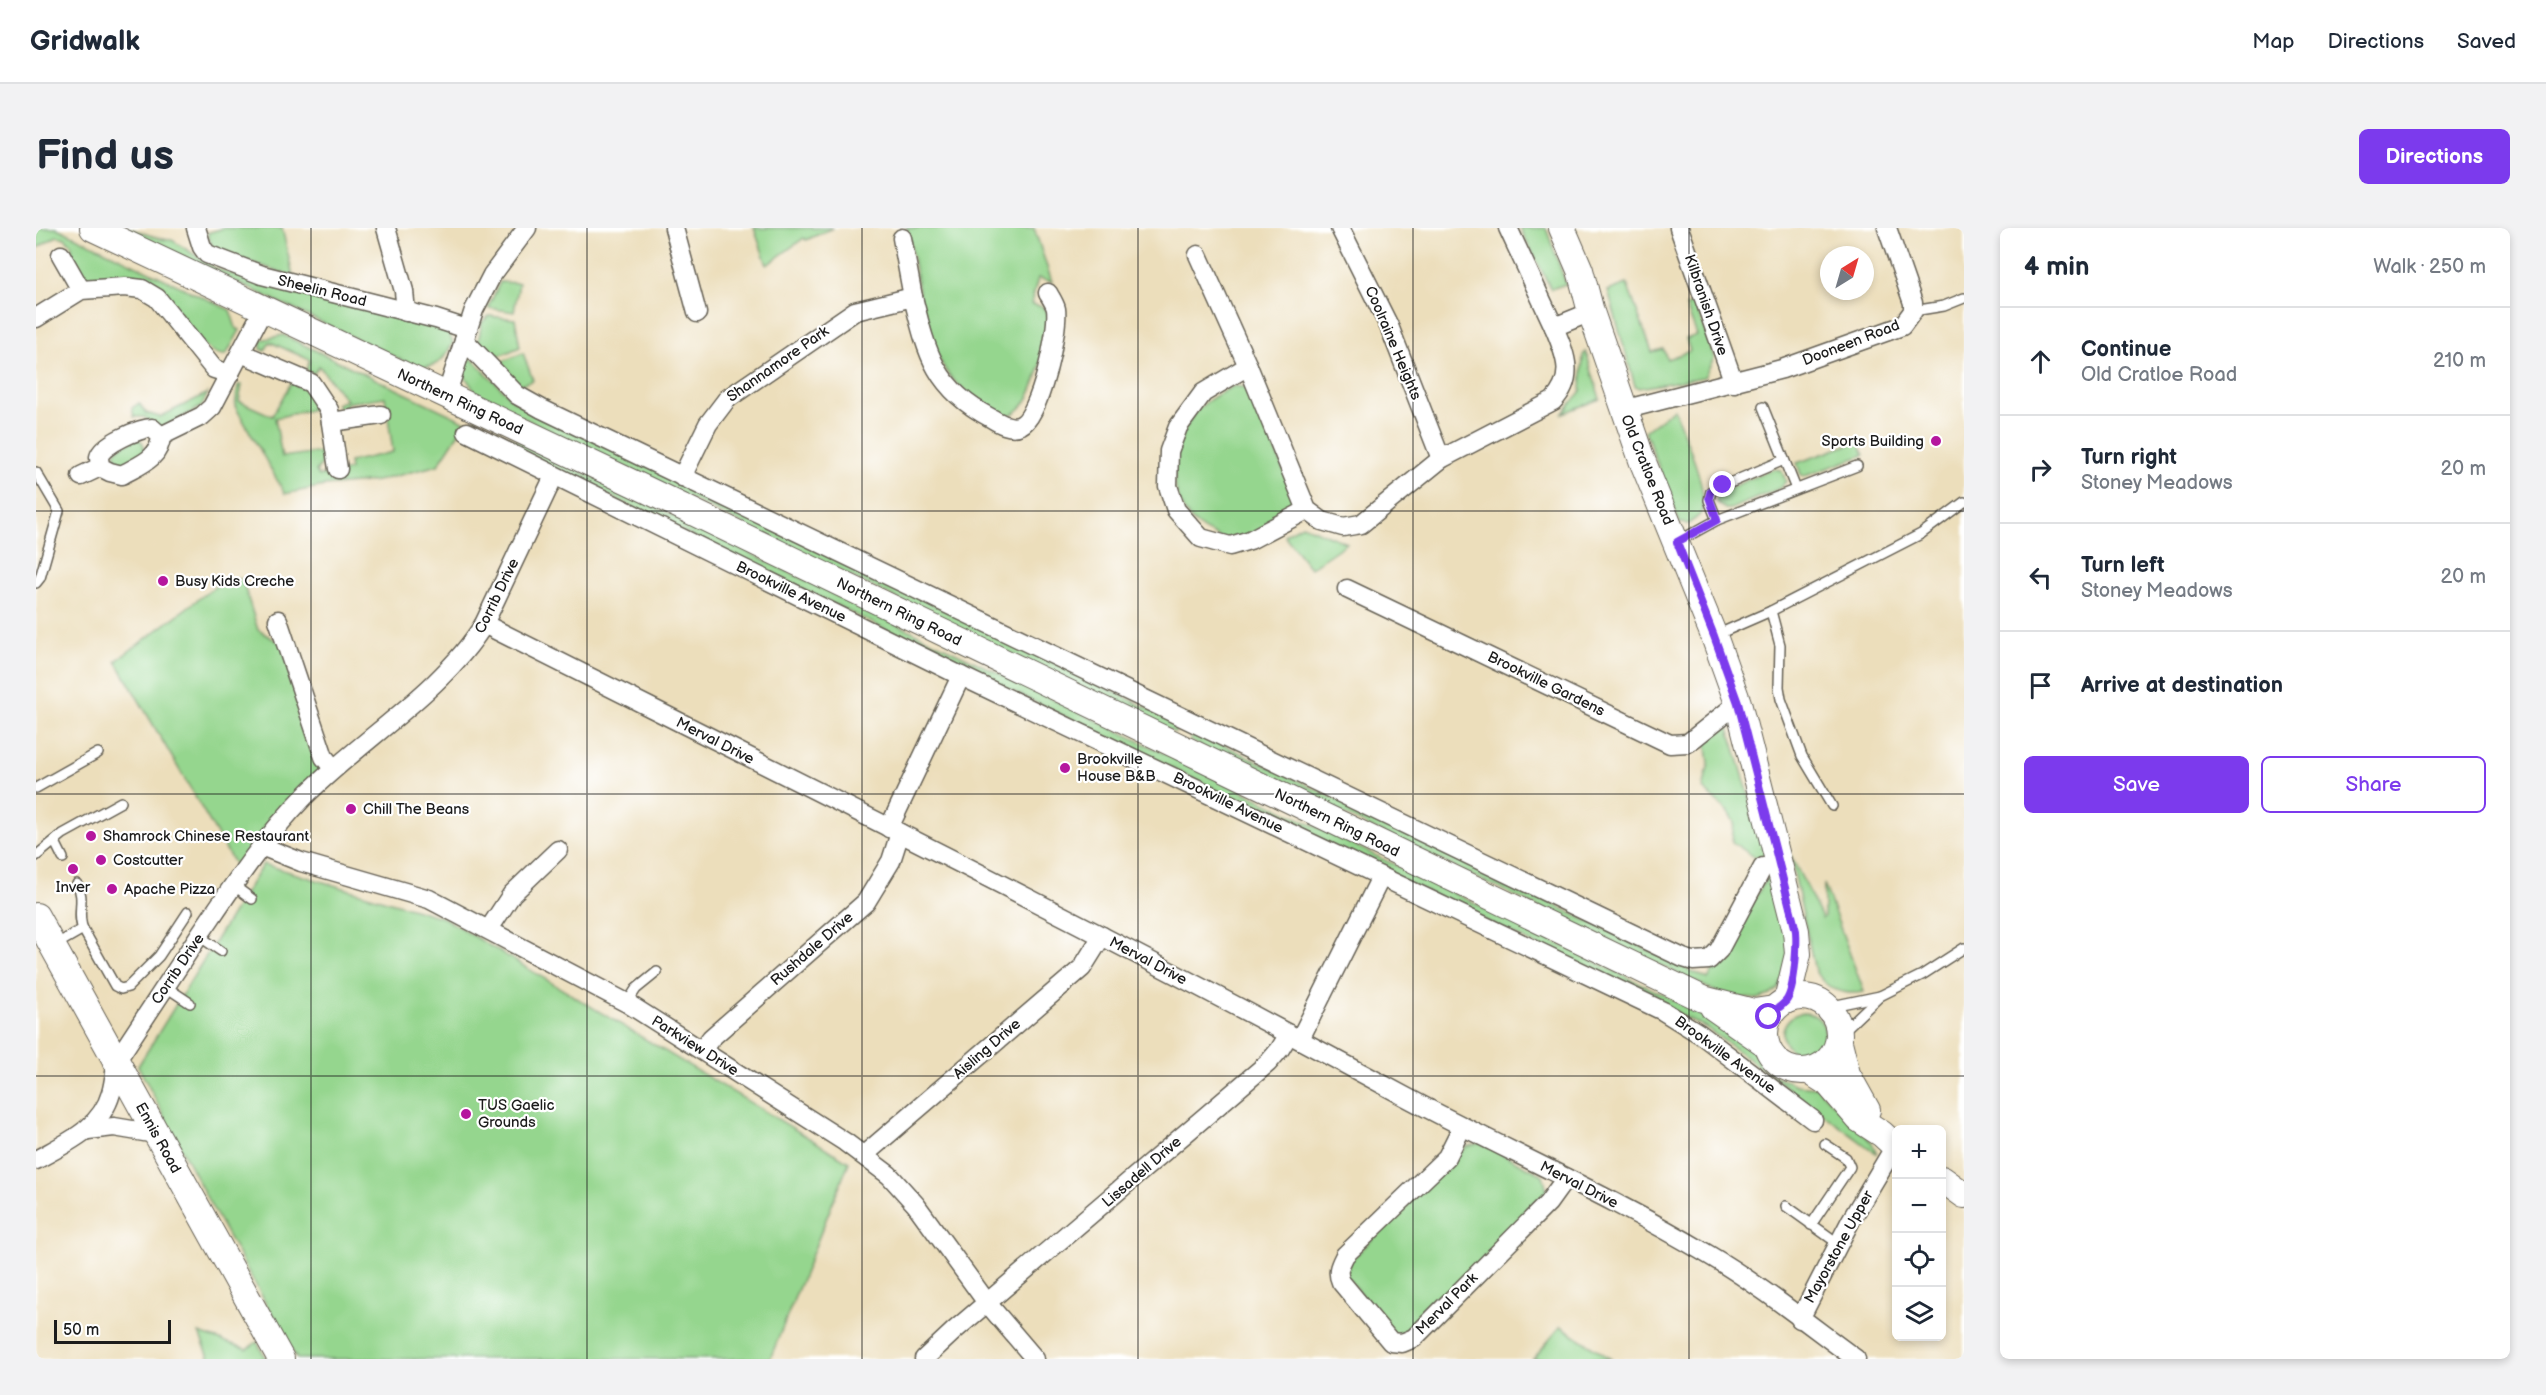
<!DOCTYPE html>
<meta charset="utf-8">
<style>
body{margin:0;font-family:"Balsamiq Sans",sans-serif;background:#f2f2f3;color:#1f2937}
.controls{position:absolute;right:18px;bottom:18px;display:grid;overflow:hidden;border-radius:9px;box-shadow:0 3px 9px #0003}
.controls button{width:54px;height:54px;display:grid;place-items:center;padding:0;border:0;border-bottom:2px solid #e0e1e3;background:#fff;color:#1f2937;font:30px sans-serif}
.compass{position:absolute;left:1784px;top:18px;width:54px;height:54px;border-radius:50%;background:#fff;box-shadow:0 3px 9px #0003;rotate:37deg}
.scale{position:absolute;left:18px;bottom:15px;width:117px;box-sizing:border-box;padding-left:6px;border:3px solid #1c1c1c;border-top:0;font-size:16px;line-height:21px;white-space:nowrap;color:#1c1c1c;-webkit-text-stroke:4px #fff;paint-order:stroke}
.stop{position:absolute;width:18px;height:18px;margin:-14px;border:4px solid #7c3aed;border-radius:50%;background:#fff}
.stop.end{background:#7c3aed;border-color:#fff;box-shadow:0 2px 6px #0008}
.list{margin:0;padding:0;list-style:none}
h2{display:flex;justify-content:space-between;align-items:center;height:78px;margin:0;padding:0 24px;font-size:26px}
h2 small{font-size:20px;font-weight:400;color:#747a83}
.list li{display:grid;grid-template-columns:39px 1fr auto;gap:18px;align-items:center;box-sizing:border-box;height:108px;padding:0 24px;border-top:2px solid #e0e1e3}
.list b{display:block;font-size:22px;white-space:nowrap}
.list p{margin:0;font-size:20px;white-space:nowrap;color:#747a83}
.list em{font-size:20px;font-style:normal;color:#747a83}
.actions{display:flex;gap:12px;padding:18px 24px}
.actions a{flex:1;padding:14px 0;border:2px solid #7c3aed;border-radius:9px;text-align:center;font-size:21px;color:#7c3aed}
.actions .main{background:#7c3aed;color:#fff}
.icon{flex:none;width:33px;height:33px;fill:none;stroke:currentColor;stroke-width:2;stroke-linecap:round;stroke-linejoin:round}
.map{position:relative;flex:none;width:1928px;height:1131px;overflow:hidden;border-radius:9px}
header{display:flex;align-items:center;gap:36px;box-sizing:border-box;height:84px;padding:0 30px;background:#fff;border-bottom:2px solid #e0e1e3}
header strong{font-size:28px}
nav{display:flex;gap:33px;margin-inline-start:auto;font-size:21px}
.intro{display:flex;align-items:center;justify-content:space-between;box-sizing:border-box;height:144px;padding:0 36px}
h1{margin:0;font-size:42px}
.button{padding:15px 27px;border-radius:9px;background:#7c3aed;color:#fff;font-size:21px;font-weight:700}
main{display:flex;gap:36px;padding:0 36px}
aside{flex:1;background:#fff;border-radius:9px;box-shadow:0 3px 9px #0003}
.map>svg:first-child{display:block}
</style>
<header>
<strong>Gridwalk</strong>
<nav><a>Map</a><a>Directions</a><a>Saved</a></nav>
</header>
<div class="intro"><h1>Find us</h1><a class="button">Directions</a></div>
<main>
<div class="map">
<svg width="1928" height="1131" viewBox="0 0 1928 1131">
<rect width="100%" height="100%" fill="#fff"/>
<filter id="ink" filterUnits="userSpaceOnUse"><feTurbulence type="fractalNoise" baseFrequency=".0167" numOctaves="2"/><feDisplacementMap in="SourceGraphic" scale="12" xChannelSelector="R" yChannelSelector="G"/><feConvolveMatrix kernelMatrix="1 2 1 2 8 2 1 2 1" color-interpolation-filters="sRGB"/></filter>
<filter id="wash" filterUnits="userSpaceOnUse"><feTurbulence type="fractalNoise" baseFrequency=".008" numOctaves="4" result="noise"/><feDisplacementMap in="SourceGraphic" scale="24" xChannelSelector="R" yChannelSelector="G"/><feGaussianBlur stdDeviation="1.35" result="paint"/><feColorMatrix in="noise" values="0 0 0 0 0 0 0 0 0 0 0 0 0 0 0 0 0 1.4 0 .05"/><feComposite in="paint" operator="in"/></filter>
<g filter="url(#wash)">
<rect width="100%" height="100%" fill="#ecdebb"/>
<g fill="#95d68e" stroke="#587955" stroke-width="1.5">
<path d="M0,0h21l173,82 6,18 4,2 -14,25c-21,1 -35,-26 -46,-41 -7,-8 -15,-21 -24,-28 -25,-17 -71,13 -83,-24 -2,-5 0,-12 -2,-18l-6,-6 -8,-2 -21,13z"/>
<path d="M86,0c18,0 32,13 50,12l43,28 44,15 178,44 11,5 5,11c-11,19 -14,24 -37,24z"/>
<path d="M188,0h58l11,48 -73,-24 -7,-4 -6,-15z"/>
<path d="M718,0h79l-27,12 -2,-2 -37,27z"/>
<path d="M870,0h128l18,54 -14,-4 -7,26 12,3 6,7c-2,22 -12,97 -41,101 -8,1 -17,-6 -24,-11 -17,-10 -33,-23 -42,-40 -21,-40 -25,-89 -34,-133z"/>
<path d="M1484,0h26l20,56 -15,5z"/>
<path d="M464,54l19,1 -5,29 -26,-4z"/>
<path d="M1591,56l25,68 11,-3 4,10 23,-8 -4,-12 11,-4 -11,-29 9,-3 19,55 -10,19 -65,11 -4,-2 -27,-95z"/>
<path d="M453,88l26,3 5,28 -26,11 -16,-16 4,-20z"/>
<path d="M247,107l183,87 -28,43 -61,16 -53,5 -39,8 -50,-88 3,-21h4l-3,16 33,15 19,-33 16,7 11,18 -43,10 7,39 44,-6 -1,8 -9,12 3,5 31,-6 -1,-8 44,-10 -8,-55 -39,6 1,13 -11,-12 10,-4 -27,-34 -6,8 -7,-4 4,-10 -40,-18 -5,9 -4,-2v-9z"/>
<path d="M1550,124l14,47 -37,14 18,-22 2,-36z"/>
<path d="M487,125l10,27 -10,4 -10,-1 -13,-15 3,-7z"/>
<path d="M434,129l44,44 664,322 -3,10 -697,-337 -14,-21 -1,-10z"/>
<path d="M1198,158l17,2 43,109v8c-15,11 -44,38 -64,36 -5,0 -12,-5 -17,-7 -47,-20 -46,-75 -23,-114 9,-16 28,-26 44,-34z"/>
<path d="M172,165l-7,14 -41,22 -16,-12h-10l-2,-9 7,-5 7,10 14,4z"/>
<path d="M1638,181c9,25 35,78 28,102 -2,6 -9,9 -14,13l-8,-1 -35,-92z"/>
<path d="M439,192l1247,603 26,20 15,24 11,8 22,10 20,2 55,54 6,13 -172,-127 -1235,-599z"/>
<path d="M101,210c7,4 8,9 7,16l-21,11 -5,-4 -3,-7 2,-5z"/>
<path d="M1823,213l5,14 -59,21 -4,-1 -4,-12z"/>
<path d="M1737,241l8,1 5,11 -6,7 -49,21h-6l-9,-8 4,-9z"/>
<path d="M1266,297l45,18 -37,25 -26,-33z"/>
<path d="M206,351l16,51 24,14 38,126 -84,97 -120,-206 108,-81z"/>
<path d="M1692,497l58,194 3,45 -10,24 -9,7 -13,4 -30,-2 -537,-256 5,-10 513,248 64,-110 -40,-27 2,-20 -7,-11 -24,-22 6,-26 -3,-23z"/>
<path d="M1754,626l32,64 2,-1v-33l40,108c-20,4 -39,-3 -49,-21z"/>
<path d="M227,636l181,54 405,244 -79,197h-473l-89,-159 -70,-134z"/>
<circle cx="1768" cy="806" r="21"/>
<path d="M1444,915l63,32 4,15 -2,6 -133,134 -14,4 -7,-2 -46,-57 5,-14 116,-114z"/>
<path d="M1525,1098l50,33h-78z"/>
<path d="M163,1105l48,16 10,-7 9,17h-56z"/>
</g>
</g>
<g filter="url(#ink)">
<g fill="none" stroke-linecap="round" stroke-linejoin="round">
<defs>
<g id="lane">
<path d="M1877,83l31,-5 20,-8"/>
<path d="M1727,179l33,82"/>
<path d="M0,244l23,39 -19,67 -4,5"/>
<path d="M1681,292l-8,-20 2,-9 73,-31"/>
<path d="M1641,314l40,-22 140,-54"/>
<path d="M1735,383l9,34 -1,42 2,12 21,57 30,50"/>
<path d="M1680,407l55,-24 150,-77 43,-32"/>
<path d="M0,560l62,-35"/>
<path d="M19,614l8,16"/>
<path d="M0,628l27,-22 58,-32"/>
<path d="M41,656c9,15 -1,30 6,45"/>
<path d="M197,657l19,14"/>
<path d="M163,708l22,15"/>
<path d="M19,717l28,-16 32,57 6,3 7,-2 31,-31 29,-44"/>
<path d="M130,759l24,16"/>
<path d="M591,775l9,-14 21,-17"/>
<path d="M1791,779l53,-11 42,-21 42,-27"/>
<path d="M1803,807l41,-39"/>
<path d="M1750,978l53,38"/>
<path d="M1775,997l39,-58 -4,-9 -21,-14"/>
</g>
<g id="street">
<path d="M160,0l6,19 5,7 55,21 174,44 31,10"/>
<path d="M350,0l18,63 2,21"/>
<path d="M638,0l23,85"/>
<path d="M1304,0l49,98 52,133"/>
<path d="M1472,0l46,99"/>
<path d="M1643,0l55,155"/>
<path d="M866,10l11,59"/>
<path d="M25,27l20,35"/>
<path d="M1162,27l50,111 59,144 15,11 21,6 18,-3 80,-65 112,-58c23,-24 12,-47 1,-74l37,-15"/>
<path d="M0,90l45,-28 44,-3 17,2 15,9 57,71 16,5"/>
<path d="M428,112l53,55 25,14 1141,549 10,3 16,-1 10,-10 44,-83"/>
<path d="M205,125l70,30 18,27 9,59"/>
<path d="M1212,138l-45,27 -25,34 -9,24 -1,35 8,24 25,28 29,8 20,-6 57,-30"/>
<path d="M410,168l28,-86 18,-35 35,-47"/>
<path d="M1587,182l159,-41 120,-43 11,-15v-8l-26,-75"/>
<path d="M295,194l50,-7"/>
<path d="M431,204l494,244 702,335 37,23 113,86"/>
<path d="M125,208l41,-20 10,-9 52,-99"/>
<path d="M45,248l19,-9c0,-4 -1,-7 -1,-10 3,-13 41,-29 53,-29l9,8c-1,23 -22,29 -39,39l-12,-3 -10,-5"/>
<path d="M646,249l26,-53 19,-25 128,-88 58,-14c14,57 22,92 78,121 8,5 20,12 30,7 19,-9 38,-95 35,-116 -1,-5 -5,-11 -8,-16"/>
<path d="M1311,361l323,155 18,-1 50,-40"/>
<path d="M242,392l46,137 9,11"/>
<path d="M448,396c308,155 617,307 920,472 101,54 207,100 305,159 51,30 99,69 147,104"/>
<path d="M853,600l72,-152"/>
<path d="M225,618l40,16 128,37 198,104 218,139 44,33 27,30 72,99 47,55"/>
<path d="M453,701l23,-35 46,-44"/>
<path d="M1264,811l81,-162"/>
<path d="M666,822l9,-12 155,-136 25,-41 9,-28"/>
<path d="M1426,899l-15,30 -102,98c-5,10 -9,16 -4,27l50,60 11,1 12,-5 134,-135 18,-25"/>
<path d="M52,902l26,-3 42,7"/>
<path d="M828,927l218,-187 20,-32"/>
<path d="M0,932c30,-17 65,-31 75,-67 3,-10 4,-22 6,-33 28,-43 57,-86 85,-129 32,-47 62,-93 102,-134 56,-57 139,-106 180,-173l70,-148"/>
<path d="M1764,1091l51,-99 44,-74"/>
<path d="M888,1131l31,-29 313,-267 12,-14 9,-15"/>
</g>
<g id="secondary">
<path d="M57,0l552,261 1058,510 51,13 20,-3"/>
<path d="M1526,0l18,42 11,42 51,148 72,176 24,67 58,228 2,23 -11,46"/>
<path d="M0,688l245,443"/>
<circle cx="1766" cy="806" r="37"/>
<path d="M1677,779l53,37"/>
<path d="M1803,814l8,32 20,36"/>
<path d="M1773,843l19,12 31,36 23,15 14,13"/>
<path d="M1906,951l22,16"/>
</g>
</defs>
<use href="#lane" stroke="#656054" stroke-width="12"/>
<use href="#street" stroke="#656054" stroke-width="21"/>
<use href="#secondary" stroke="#656054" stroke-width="28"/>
<use href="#lane" stroke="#fff" stroke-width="9"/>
<use href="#street" stroke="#fff" stroke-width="18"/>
<use href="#secondary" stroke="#fff" stroke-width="26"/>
</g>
</g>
<g fill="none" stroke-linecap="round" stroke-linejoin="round" filter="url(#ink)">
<path stroke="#7c3aed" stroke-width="8" d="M1687,257l-12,5 -2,7 8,23 -40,22 37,94 24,67 58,228c1,14 -1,59 -10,70 -5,6 -12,9 -17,16"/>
</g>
<path fill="none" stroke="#1c1c1c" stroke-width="1.5" stroke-opacity="0.55" d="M275,0v1131M551,0v1131M826,0v1131M1102,0v1131M1377,0v1131M1653,0v1131M0,283h1928M0,566h1928M0,848h1928"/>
<g fill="#b5179e" stroke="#fff" stroke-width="2">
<circle cx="1900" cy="213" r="6"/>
<circle cx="127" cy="353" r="6"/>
<circle cx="1029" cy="540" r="6"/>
<circle cx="315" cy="581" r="6"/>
<circle cx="55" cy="608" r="6"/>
<circle cx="65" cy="632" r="6"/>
<circle cx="37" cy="641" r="6"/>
<circle cx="76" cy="661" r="6"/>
<circle cx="430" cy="886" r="6"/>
</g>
<g text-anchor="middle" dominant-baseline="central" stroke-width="4.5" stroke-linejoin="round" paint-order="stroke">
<g font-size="15" fill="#1c1c1c" stroke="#fff">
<text transform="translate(286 63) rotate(14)">Sheelin Road</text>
<text transform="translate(1670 77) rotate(71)">Kilbranish Drive</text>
<text transform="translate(1357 115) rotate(67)">Coolraine Heights</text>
<text transform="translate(1815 115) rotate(-21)">Dooneen Road</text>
<text transform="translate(742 136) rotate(-35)">Shannamore Park</text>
<text transform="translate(424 174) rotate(25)">Northern Ring Road</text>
<text transform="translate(1611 242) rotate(68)">Old Cratloe Road</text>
<text transform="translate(755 364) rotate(26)">Brookville Avenue</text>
<text transform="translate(461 368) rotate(-64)">Corrib Drive</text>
<text transform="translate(863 384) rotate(26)">Northern Ring Road</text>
<text transform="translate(1510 456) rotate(26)">Brookville Gardens</text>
<text transform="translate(679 513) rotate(27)">Merval Drive</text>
<text transform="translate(1192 575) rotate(26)">Brookville Avenue</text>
<text transform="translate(1301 595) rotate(26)">Northern Ring Road</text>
<text transform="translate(776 721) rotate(-41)">Rushdale Drive</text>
<text transform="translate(1112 733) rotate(28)">Merval Drive</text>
<text transform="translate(142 741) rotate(-56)">Corrib Drive</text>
<text transform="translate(659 818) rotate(32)">Parkview Drive</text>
<text transform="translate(951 821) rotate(-41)">Aisling Drive</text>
<text transform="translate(1689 827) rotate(36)">Brookville Avenue</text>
<text transform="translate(122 910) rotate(61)">Ennis Road</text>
<text transform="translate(1106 944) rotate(-41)">Lissadell Drive</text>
<text transform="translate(1543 957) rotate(27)">Merval Drive</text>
<text transform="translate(1803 1019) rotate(-61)">Mayorstone Upper</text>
<text transform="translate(1411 1076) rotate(-45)">Merval Park</text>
</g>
<g font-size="15" fill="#1c1c1c" stroke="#fff" text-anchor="start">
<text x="1888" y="213" text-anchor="end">Sports Building</text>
<text x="139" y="353">Busy Kids Creche</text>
<text x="1041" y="531">Brookville<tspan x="1041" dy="17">House B&amp;B</tspan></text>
<text x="327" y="581">Chill The Beans</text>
<text x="67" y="608">Shamrock Chinese Restaurant</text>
<text x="77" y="632">Costcutter</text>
<text x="37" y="659" text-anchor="middle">Inver</text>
<text x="88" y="661">Apache Pizza</text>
<text x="442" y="877">TUS Gaelic<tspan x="442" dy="17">Grounds</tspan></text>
</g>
</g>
</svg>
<div class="controls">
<button>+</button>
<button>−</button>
<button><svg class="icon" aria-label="locate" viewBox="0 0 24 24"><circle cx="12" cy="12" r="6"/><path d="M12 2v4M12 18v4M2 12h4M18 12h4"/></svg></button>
<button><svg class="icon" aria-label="layers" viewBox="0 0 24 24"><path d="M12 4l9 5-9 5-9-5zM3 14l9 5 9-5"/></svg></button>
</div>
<svg class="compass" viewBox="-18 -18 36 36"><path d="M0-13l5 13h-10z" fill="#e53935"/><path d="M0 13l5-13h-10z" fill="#747a83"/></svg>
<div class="scale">50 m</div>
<div class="stop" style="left:1733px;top:789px"></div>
<div class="stop end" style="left:1687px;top:257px"></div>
</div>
<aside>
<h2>4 min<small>Walk · 250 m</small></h2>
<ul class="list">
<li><svg class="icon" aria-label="ahead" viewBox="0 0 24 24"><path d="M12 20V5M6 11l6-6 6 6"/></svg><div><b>Continue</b><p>Old Cratloe Road</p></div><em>210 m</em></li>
<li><svg class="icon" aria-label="right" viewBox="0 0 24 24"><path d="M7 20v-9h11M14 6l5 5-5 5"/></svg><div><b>Turn right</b><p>Stoney Meadows</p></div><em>20 m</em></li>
<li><svg class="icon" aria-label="left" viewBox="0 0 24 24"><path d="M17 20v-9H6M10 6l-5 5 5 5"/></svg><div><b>Turn left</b><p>Stoney Meadows</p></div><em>20 m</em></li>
<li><svg class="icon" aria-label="arrive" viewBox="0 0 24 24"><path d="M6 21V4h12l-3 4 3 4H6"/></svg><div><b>Arrive at destination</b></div></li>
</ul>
<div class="actions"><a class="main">Save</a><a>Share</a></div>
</aside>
</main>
